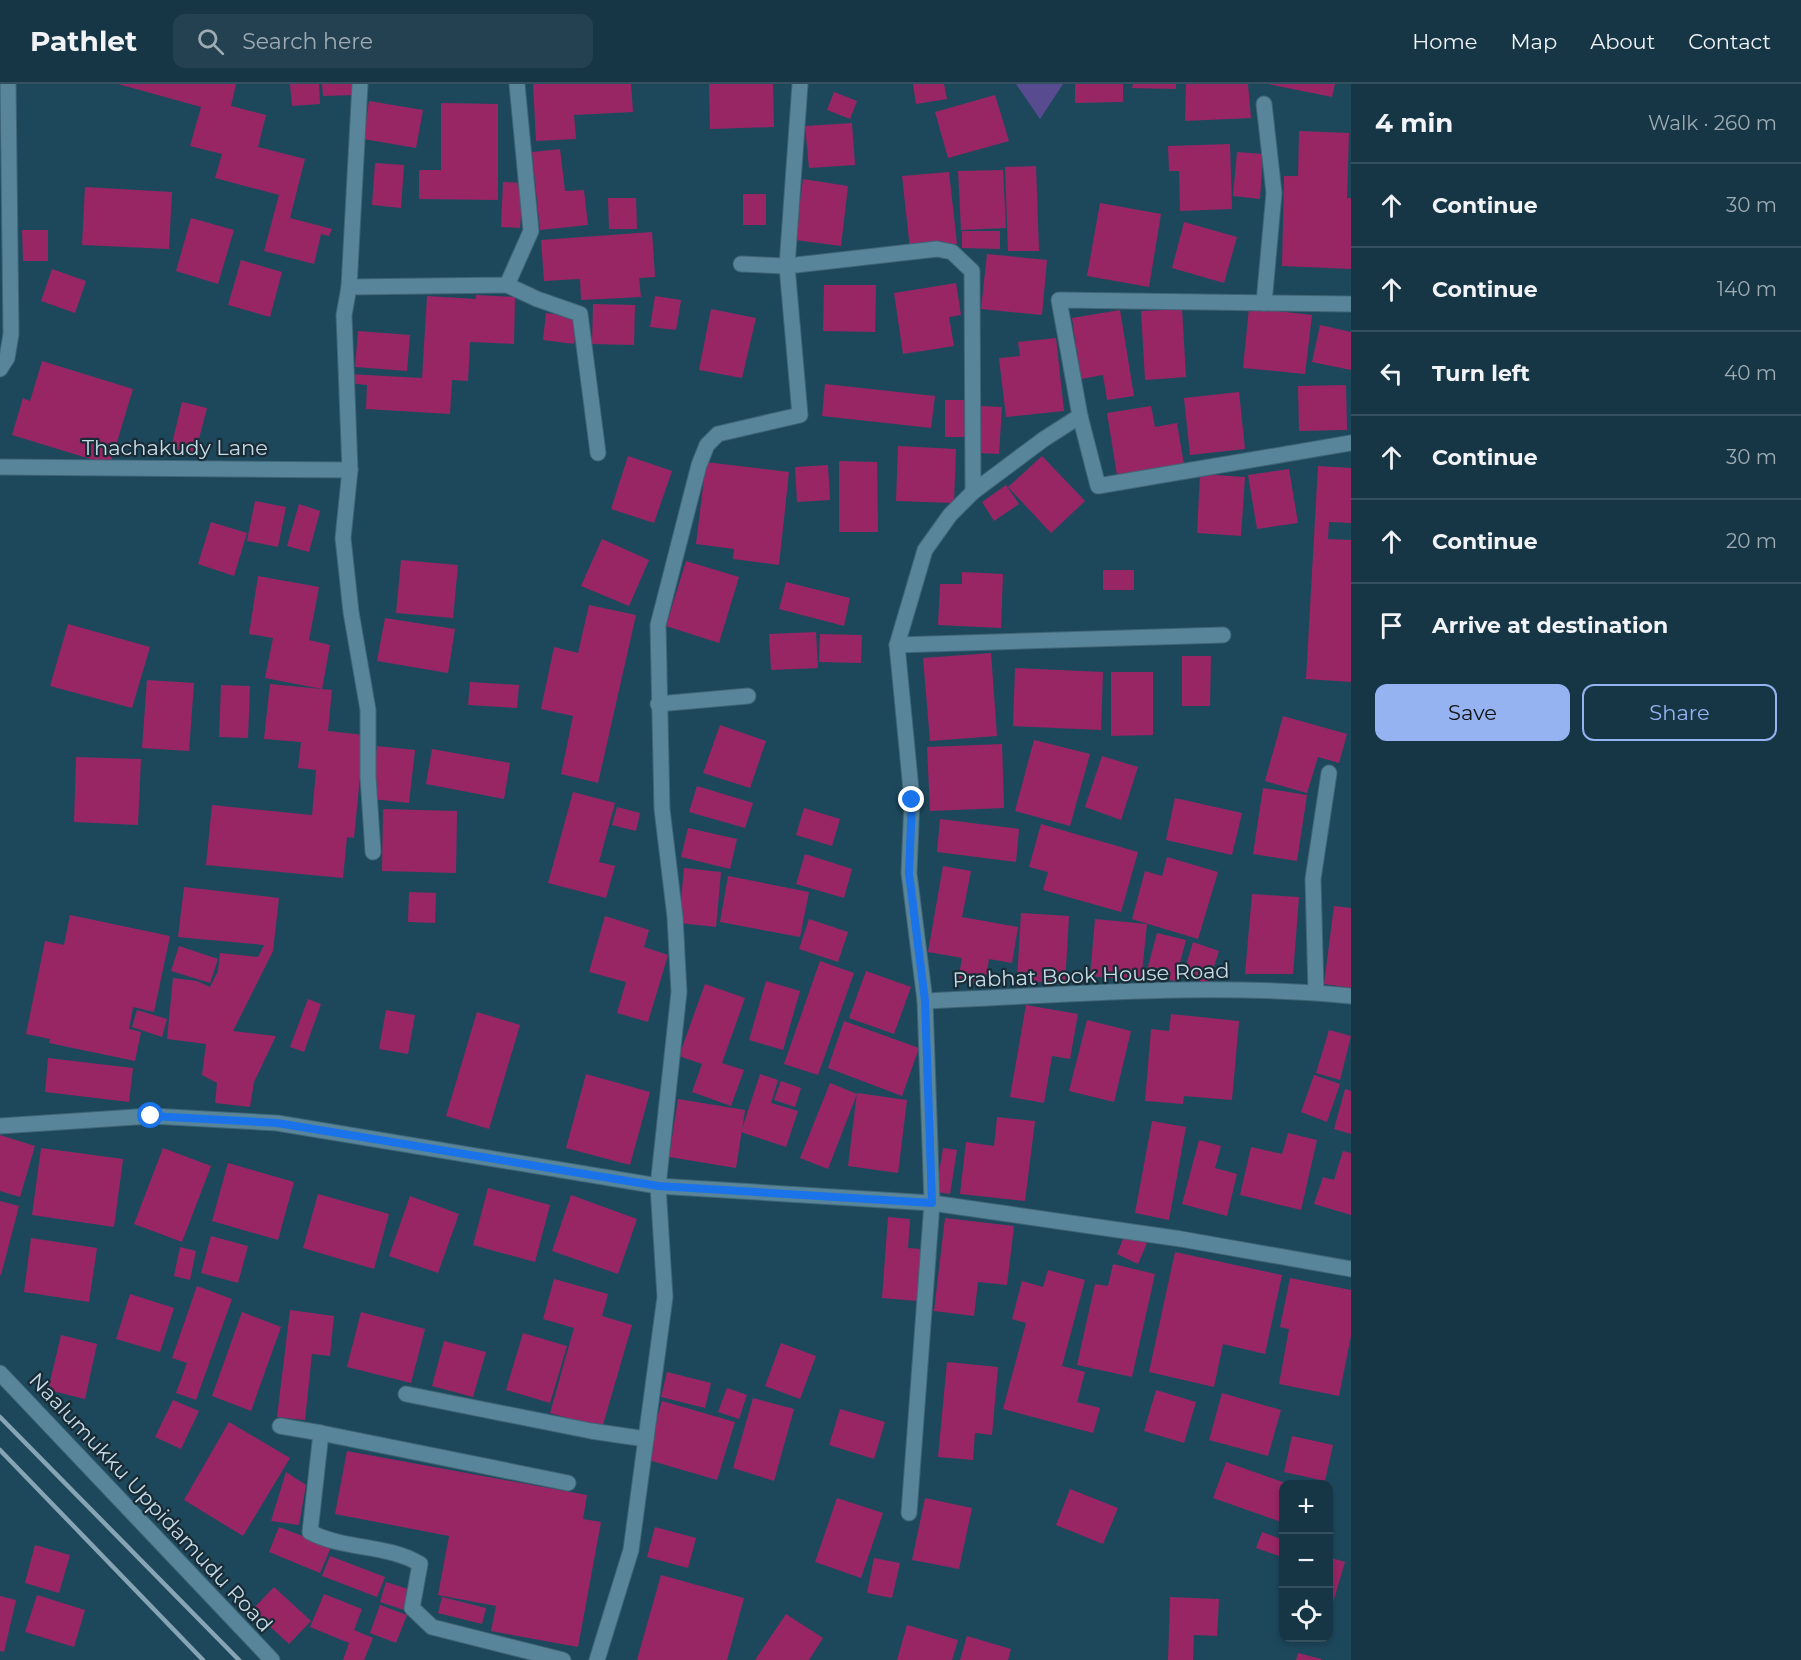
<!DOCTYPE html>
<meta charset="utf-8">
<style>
body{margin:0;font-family:Montserrat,sans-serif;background:#234150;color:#f1f3f6}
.controls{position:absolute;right:18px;bottom:18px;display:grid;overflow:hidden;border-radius:12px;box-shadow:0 3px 9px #0003}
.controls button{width:54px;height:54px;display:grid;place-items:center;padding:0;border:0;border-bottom:2px solid #35505e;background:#163645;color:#f1f3f6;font:30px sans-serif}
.stop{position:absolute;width:18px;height:18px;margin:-14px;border:4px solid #1a73e8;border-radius:50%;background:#fff}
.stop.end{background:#1a73e8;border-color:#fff;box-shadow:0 2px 6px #0008}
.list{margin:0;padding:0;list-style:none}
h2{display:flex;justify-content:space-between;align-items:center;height:78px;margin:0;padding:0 24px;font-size:26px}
h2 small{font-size:20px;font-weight:400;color:#9eabb3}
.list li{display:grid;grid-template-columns:39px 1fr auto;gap:18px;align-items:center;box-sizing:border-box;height:84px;padding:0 24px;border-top:2px solid #35505e}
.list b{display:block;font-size:22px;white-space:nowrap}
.list em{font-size:20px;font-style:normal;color:#9eabb3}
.actions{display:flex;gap:12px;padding:18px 24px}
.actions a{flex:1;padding:14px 0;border:2px solid #95b2f1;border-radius:12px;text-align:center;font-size:21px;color:#95b2f1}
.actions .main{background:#95b2f1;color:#111}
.icon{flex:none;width:33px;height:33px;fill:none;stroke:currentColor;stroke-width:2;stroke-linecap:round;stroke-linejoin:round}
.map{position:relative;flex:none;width:1351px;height:1576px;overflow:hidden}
header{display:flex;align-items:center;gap:36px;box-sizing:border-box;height:84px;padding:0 30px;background:#163645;border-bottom:2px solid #35505e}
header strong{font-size:28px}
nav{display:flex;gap:33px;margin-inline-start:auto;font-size:21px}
.search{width:420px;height:54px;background:#234150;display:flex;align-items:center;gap:15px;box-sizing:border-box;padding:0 21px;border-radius:12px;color:#9eabb3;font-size:22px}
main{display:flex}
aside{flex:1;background:#163645}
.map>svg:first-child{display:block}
</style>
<header>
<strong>Pathlet</strong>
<div class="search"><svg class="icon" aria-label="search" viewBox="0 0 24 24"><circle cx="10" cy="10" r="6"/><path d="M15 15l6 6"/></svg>Search here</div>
<nav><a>Home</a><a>Map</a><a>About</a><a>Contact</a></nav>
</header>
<main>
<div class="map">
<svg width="1351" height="1576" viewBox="0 0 1351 1576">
<rect width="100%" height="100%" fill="#1d485c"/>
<path fill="#594b90" d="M1016,0h47l-23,35z"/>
<g fill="#982665">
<path d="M118,0h118l-5,22 35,9 -8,32 47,12 -15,59 42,11 -3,7 -8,-2 -7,30 -50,-13 15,-56 -64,-17 7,-24 -32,-8 11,-39z"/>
<path d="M290,0h29l1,20 -28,2z"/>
<path d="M322,0h34v11l-33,1z"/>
<path d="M533,0h98l2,28 -59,3 2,24 -40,2z"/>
<path d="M709,0h64l1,43 -64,2z"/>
<path d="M913,0h31l3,15 -31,5z"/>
<path d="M1075,0h48v18l-48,1z"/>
<path d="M1133,0h43v5l-44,-1z"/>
<path d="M1186,0h62l3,34 -66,3z"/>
<path d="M1268,0h67l-3,13z"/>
<path d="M834,8l23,9 -7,18 -23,-9z"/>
<path d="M995,11l14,46 -61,17 -13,-46z"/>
<path d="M369,17l54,9 -7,38 -53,-9z"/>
<path d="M441,19l57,1v96l-79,-1v-29h22z"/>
<path d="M852,39l3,42 -46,3 -4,-42z"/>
<path d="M1299,47l50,2 -2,65h4v71l-69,-3 2,-90h14z"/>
<path d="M1230,60l2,65 -52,2 -1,-40h-10l-1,-25z"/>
<path d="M560,65l5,42 19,-1 4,35 -48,5 -8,-78z"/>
<path d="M1237,68l26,2 -3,45 -27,-3z"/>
<path d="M375,79l29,2 -3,43 -29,-3z"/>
<path d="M1036,82l3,85h-31l-3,-84z"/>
<path d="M1003,86l3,58 -45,2 -3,-59z"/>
<path d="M949,88l8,72 -47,5 -8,-73z"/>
<path d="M803,95l45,7 -7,60 -46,-6z"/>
<path d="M503,98l20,1 -3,45 -19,-1z"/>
<path d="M85,103l87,5 -3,57 -87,-4z"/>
<rect x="743" y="110" width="23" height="31"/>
<path d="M608,114h28l1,31h-28z"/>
<path d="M1100,119l61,11 -12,73 -62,-11z"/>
<path d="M191,134l43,12 -16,54 -42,-13z"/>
<path d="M1184,138l53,15 -13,46 -52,-15z"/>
<path d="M22,146h26v31h-25z"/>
<path d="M962,147h38v18l-38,-1z"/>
<path d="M652,148l3,45 -16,1 2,19 -60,3 -1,-21 -36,2 -3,-41z"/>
<path d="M987,170l60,6 -5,55 -61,-6z"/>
<path d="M241,176l41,12 -12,45 -42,-12z"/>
<path d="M52,185l34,12 -11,32 -34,-12z"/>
<path d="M956,199l5,32 -12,2 5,29 -51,8 -9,-61z"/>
<path d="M824,201h52l-1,47 -52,-1z"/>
<path d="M476,211l39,2 -1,47 -44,-2 -2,39 -16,-1 -2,34 -84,-5 1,-24 -18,-2v-9l73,4 5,-82 49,3z"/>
<path d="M655,212l26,4 -5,30 -26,-3z"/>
<path d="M593,220l42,1 -1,40 -42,-1z"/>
<path d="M1249,224l63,7 -7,59 -62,-6z"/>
<path d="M711,225l45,9 -14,60 -43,-8z"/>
<path d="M1182,225l4,68 -41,3 -4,-69z"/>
<path d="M1120,226l14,86 -27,4 -4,-25 -22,4 -9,-61z"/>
<path d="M546,229l32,4 -4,27 -31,-4z"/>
<path d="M1320,241l31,7v38l-39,-8z"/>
<path d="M358,247l52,4 -3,36 -52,-4z"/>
<path d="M1056,254l8,73 -58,6 -7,-59 21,-2 -2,-14z"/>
<path d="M42,277l91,28 -23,76 -98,-30 11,-37 7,3z"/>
<path d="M825,300l110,12 -4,32 -109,-12z"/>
<path d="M1346,301l1,45 -48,1 -1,-45z"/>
<path d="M1239,308l6,57 -55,6 -6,-57z"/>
<rect x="945" y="316" width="21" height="37"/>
<path d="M182,318l25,6 -12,46 -24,-6z"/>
<path d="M981,322l21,1 -3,47 -21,-1z"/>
<path d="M1151,322l4,21 22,-4 7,42 -67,10 -10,-62z"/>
<path d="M898,362l58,3 -2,54 -58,-2z"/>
<path d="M628,372l44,15 -18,52 -43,-14z"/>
<path d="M1042,372l43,45 -34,32 -43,-46z"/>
<path d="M839,377l38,1 1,70h-39z"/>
<path d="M706,378l83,10 -10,93 -46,-6 1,-10 -38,-5z"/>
<path d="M828,381l2,35 -33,2 -2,-35z"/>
<path d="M1318,382l33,2v55l-22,-1 -1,17 23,1v142l-45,-3z"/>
<path d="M1289,385l9,54 -41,6 -9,-54z"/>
<path d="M1200,390l45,3 -4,59 -44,-3z"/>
<path d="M1006,401l13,19 -25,17 -12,-19z"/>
<path d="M255,417l31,6 -8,40 -31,-6z"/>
<path d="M299,420l21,7 -11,41 -22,-6z"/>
<path d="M211,438l36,11 -13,43 -36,-12z"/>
<path d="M602,455l47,21 -20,46 -48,-20z"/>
<path d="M401,476l57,5 -5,53 -57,-5z"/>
<path d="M686,477l53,16 -20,66 -53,-17z"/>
<rect x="1103" y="486" width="31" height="20"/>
<path d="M962,488l41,2 -2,54 -63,-3 2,-41h22z"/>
<path d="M258,492l61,11 -10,53 21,5 -8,44 -57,-11 8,-40 -24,-4z"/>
<path d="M786,498l64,16 -6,28 -65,-17z"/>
<path d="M589,521l47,10 -38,168 -37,-9 12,-58 -32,-7 13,-62 24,6z"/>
<path d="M385,534l70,11 -7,44 -71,-12z"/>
<path d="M68,540l82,23 -18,61 -82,-22z"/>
<path d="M816,548l2,36 -47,2 -2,-36z"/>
<path d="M820,550l42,1 -1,28 -42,-1z"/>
<path d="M991,569l6,83 -67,5 -7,-83z"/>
<path d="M1182,572h29l-1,50h-28z"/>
<path d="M1015,584l88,4 -2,58 -88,-4z"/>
<path d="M1111,588h42v63l-42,1z"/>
<path d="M147,596l47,3 -5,68 -47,-3z"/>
<path d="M470,598l49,3 -2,23 -49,-3z"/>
<path d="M270,600l62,6 -4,41 36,4 -10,103 -7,-1 -4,41 -137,-13 6,-60 100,10 4,-45 -18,-2 3,-26 -37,-3z"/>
<path d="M221,601l29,1 -2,52 -29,-1z"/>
<path d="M1283,632l64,18 -8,29 -21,-6 -11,36 -42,-12z"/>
<path d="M720,641l46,16 -16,47 -47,-15z"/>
<path d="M1034,656l56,14 -20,72 -55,-15z"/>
<path d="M1002,660l2,64 -74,3 -3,-64z"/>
<path d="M377,662l38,4 -6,53 -37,-4z"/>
<path d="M432,665l78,14 -6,36 -78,-15z"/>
<path d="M1102,672l36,11 -17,53 -36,-13z"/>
<path d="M76,673l65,2 -3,66 -64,-3z"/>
<path d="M697,702l56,17 -8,25 -56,-16z"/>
<path d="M1263,704l44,7 -10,66 -44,-7z"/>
<path d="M573,708l42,11 -16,59 16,4 -9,32 -58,-15z"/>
<path d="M1175,714l67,15 -10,42 -66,-15z"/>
<path d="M617,723l23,6 -4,18 -24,-6z"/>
<path d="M804,724l36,11 -8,27 -36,-11z"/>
<path d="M383,725l74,2 -1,62 -74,-2z"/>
<path d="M940,735l79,10 -3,33 -79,-10z"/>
<path d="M1041,740l97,28 -17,60 -78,-22 5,-18 -19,-5z"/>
<path d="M688,744l49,11 -7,30 -49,-12z"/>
<path d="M805,770l47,15 -8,29 -48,-14z"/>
<path d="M1167,773l51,15 -20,67 -66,-20 13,-48 17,5z"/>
<path d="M943,782l28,5 -9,46 56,10 -6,36 -23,-4 -4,27 -27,-5 4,-23 -34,-6z"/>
<path d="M684,784l37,4 -5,55 -37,-4z"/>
<path d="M728,792l81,16 -9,45 -80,-15z"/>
<path d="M184,803l95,11 -6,53 -40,80 43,5 -22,46 -4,25 -35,-4 2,-20 -15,-8 4,-31 -39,-5 6,-61 24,3 13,6 8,-16 2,-18 38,4 6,-12 -86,-8z"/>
<path d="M409,808l27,1 -1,30 -27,-1z"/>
<path d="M1252,810l47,3 -6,77h-48z"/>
<path d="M1334,822l17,2v80l-27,-4z"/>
<path d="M1021,829l48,3 -4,68 -48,-4z"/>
<path d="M70,831l100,21 -16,76 -21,-5 -4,22 12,3 -6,29 -86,-18 1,-4 -24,-5 19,-93 19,4z"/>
<path d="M605,832l44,14 -5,17 24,8 -20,67 -31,-9 9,-31 -37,-10z"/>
<path d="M809,835l39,13 -10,30 -39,-13z"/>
<path d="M1095,835l52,5 -6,57 -51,-5z"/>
<path d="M1157,849l29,7 -11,41 -29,-7z"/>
<path d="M1193,858l26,9 -11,33 -25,-9z"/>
<path d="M179,862l39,13 -8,24 -39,-12z"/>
<path d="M820,877l34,12 -36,102 -34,-11z"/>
<path d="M866,887l45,16 -17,47 -45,-16z"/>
<path d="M766,897l34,10 -17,59 -34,-10z"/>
<path d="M705,900l40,14 -23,65 22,7 -13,36 -39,-14 10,-28 -23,-8z"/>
<path d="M308,915l13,5 -17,48 -14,-5z"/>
<path d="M1026,921l52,9 -8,45 -18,-3 -8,47 -34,-6z"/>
<path d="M137,926l30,9 -5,18 -30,-10z"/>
<path d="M386,926l29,5 -7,39 -29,-5z"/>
<path d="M477,928l43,13 -31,104 -43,-13z"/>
<path d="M1171,930l68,7 -7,79 -48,-4 -1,8 -38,-3 6,-72 18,2z"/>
<path d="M1087,936l44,11 -17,71 -45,-11z"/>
<path d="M844,937l75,27 -17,48 -74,-28z"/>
<path d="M1329,946l22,6 -11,44 -24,-7z"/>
<path d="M48,974l85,10 -4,34 -84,-10z"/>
<path d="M586,990l64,18 -20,73 -64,-17z"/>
<path d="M760,990l18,6 -7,23 27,8 -12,36 -45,-15z"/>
<path d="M1314,991l26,9 -13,38 -26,-10z"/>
<path d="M781,997l20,7 -6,19 -21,-7z"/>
<path d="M830,999l27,11 -29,75 -28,-11z"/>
<path d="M1345,1005l6,2v43l-17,-5z"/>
<path d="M857,1009l50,7 -9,73 -50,-7z"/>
<path d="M678,1015l67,11 -9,58 -67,-11z"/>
<path d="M997,1033l38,4 -10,80 -65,-7 6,-52 28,4z"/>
<path d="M1152,1037l34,6 -17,93 -34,-7z"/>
<path d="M1288,1049l29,7 -16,70 -61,-15 11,-48 31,7z"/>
<path d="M0,1051l35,11 -15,51 -20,-6z"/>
<path d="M1199,1056l22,6 -6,22 22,6 -10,42 -45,-12z"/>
<path d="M41,1064l82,11 -9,68 -82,-12z"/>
<path d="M163,1064l48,18 -29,76 -48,-18z"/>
<path d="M943,1064l14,2 -7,44 -14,-2z"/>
<path d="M1343,1067l8,2v62l-37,-11 9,-27 11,3z"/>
<path d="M228,1079l66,19 -16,58 -66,-19z"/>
<path d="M488,1104l62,17 -15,57 -62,-17z"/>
<path d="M318,1110l71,20 -15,55 -71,-21z"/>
<path d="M571,1111l66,24 -19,55 -66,-23z"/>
<path d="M410,1112l49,18 -21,59 -49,-17z"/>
<path d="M0,1117l19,5 -18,69h-1z"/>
<path d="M888,1133l22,2 -2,29 13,1 -3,52 -36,-3z"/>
<path d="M945,1134l69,8 -7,59 -29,-3 -4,34 -40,-5z"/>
<path d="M1125,1150l22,9 -9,21 -21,-10z"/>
<path d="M211,1152l37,10 -10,37 -37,-10z"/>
<path d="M31,1154l66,10 -8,54 -65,-10z"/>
<path d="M180,1163l16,4 -6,29 -16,-4z"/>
<path d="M1175,1168l107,23 -17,79 -42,-10 -9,43 -65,-15z"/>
<path d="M1113,1180l42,10 -23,103 -55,-12 18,-81 13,2z"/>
<path d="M1048,1186l37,10 -23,86 23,6 -8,30 23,6 -7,25 -90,-24 23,-86 -14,-4 10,-38 21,6z"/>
<path d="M1290,1194l61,12v46l-12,60 -60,-12 10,-55 -9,-2z"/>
<path d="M554,1195l54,15 -6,22 30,9 -30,103 -52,-15 24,-85 -31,-9z"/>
<path d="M197,1202l35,13 -36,101 -20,-7 11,-30 -15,-5z"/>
<path d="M130,1210l44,14 -14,44 -44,-13z"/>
<path d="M290,1226l44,6 -4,40 -18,-2 -7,66 -28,-3z"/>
<path d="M242,1228l39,15 -30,84 -39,-15z"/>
<path d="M361,1228l64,17 -14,54 -64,-16z"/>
<path d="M523,1249l44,13 -17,57 -44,-13z"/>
<path d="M61,1251l36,9 -12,55 -37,-9z"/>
<path d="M444,1257l42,11 -13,45 -41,-11z"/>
<path d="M781,1259l35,13 -16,43 -35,-13z"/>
<path d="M947,1278l51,5 -6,68 -17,-2 -2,27 -35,-3z"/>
<path d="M667,1288l44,11 -6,25 -44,-11z"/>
<path d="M727,1304l20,7 -8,24 -21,-7z"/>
<path d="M1156,1306l40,12 -12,41 -40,-12z"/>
<path d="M1222,1309l59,17 -13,46 -59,-16z"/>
<path d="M753,1314l41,11 -20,72 -41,-13z"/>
<path d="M173,1316l26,11 -18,38 -26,-12z"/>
<path d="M662,1317l73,21 -18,58 -72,-21z"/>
<path d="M840,1325l45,13 -11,37 -45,-14z"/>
<path d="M229,1338l61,36 -47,78 -59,-36z"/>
<path d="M1292,1352l41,9 -8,36 -41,-9z"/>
<path d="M347,1367l240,44 -4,24 18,3 -23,125 -87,-16 5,-25 -58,-11 11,-59 -114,-22z"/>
<path d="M1226,1378l62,22h-4v39l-71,-25z"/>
<path d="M286,1388l20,13 -7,40 -28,-4z"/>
<path d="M1070,1405l48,19 -15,36 -47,-19z"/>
<path d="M837,1414l46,15 -22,65 -46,-16z"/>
<path d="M925,1414l47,10 -13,61 -47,-9z"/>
<path d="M279,1443l52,20 -11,26 -51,-21z"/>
<path d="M655,1443l41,11 -8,30 -41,-11z"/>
<path d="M1262,1448l22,8 -2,17 -26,-9z"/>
<path d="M35,1461l35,10 -11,38 -34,-10z"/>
<path d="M330,1472l55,21 -8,20 -55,-21z"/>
<path d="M1328,1473l17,5 -16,54h-1z"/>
<path d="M874,1474l26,5 -8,35 -25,-5z"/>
<path d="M661,1491l83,23 -17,62h-90z"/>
<path d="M386,1498l25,8 -7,20 -24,-8z"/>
<path d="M274,1503l37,34 -22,23 -37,-34z"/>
<path d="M324,1510l38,15 -8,21 19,8 -9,22h-21l6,-17 -39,-16z"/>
<path d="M37,1511l48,15 -11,37 -49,-15z"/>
<path d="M0,1512l16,4 -12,52 -4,-1z"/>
<path d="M442,1513l44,11 -4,16 -44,-11z"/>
<path d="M1170,1513l49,2 -2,37 -23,-1 -1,25h-25z"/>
<path d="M380,1521l27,10 -11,28 -26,-10z"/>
<path d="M786,1530l37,24 -14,22h-54z"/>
<path d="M907,1541l51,15 -6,20h-55z"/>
<path d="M967,1552l44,13 -3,11h-48z"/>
<path d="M1298,1569l23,6v1h-25z"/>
</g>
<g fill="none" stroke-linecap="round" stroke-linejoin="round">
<defs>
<g id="minor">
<path d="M741,180l46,2 150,-17 15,3 20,19 1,221"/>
<path d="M507,201l30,14 43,15 18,139"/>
<path d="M349,203l11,-203"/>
<path d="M1264,219l10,-110 -10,-89"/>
<path d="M1351,220l-292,-4 21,116 18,70 253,-43"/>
<path d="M0,285l7,-11 4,-24 -3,-250"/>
<path d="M1080,332l-36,23 -71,53 -23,23 -25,35 -28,95 15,155 -3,73 16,128c141,-6 285,-19 426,-5"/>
<path d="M0,383l350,3"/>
<path d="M897,561l326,-10"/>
<path d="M658,620l90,-8"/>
<path d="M373,768l-5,-75v-67l-17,-98 -8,-74 7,-68 -6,-155 5,-28 158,-2 24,-54 -14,-147"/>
<path d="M1316,908l-3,-113 16,-106"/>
<path d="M0,1042l151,-10 126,7 381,63 274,17 249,36 170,30"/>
<path d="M406,1310l185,37 55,8"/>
<path d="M280,1342l41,7"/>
<path d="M909,1429l23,-310 -7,-202"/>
<path d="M563,1576l-131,-33 -20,-19 8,-44c-33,-20 -76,-14 -110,-32l11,-99 247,50"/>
<path d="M597,1576l34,-110 34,-253 -7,-111 21,-194 -4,-75 -13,-108 -4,-184 41,-160 8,-20 11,-11 82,-19 -13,-149 13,-182"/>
</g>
<path id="tertiary" d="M0,1289l272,287"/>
</defs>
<use href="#minor" stroke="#3f6575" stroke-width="17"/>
<use href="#tertiary" stroke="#3f6575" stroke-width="17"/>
<use href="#minor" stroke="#59859b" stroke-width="15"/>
<use href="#tertiary" stroke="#59859b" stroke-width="15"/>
<g stroke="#86a4b3" stroke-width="4.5">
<path d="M0,1333l239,243"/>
<path d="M0,1366l203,210"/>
</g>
</g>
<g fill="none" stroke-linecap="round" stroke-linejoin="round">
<path stroke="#1a73e8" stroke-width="8" d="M151,1032l126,7 381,63 274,17 -7,-202 -16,-128 3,-73"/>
</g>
<g text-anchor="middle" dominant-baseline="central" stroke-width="4.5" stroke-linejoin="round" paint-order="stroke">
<g font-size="21" fill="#c5dbe7" stroke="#192b35">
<text x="175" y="363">Thachakudy Lane</text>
<text transform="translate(1091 891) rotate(-2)">Prabhat Book House Road</text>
<text transform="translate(151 1418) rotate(47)">Naalumukku Uppidamudu Road</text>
</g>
</g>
</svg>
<div class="controls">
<button>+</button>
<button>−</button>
<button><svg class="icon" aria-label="locate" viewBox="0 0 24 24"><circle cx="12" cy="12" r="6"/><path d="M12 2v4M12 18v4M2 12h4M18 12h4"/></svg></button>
</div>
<div class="stop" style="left:151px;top:1032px"></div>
<div class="stop end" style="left:912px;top:716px"></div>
</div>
<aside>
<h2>4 min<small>Walk · 260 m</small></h2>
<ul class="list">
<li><svg class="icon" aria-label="ahead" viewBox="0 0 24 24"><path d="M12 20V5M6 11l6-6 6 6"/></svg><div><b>Continue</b></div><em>30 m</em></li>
<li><svg class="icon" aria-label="ahead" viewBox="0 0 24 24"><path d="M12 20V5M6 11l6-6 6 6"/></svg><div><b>Continue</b></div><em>140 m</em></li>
<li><svg class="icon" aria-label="left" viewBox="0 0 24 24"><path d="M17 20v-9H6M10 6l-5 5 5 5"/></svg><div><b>Turn left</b></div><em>40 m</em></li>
<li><svg class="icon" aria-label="ahead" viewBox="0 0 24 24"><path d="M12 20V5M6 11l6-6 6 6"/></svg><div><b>Continue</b></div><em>30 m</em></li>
<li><svg class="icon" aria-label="ahead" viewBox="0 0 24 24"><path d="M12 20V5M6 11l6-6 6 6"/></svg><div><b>Continue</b></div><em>20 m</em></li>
<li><svg class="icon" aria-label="arrive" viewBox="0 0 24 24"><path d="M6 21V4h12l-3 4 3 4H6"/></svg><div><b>Arrive at destination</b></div></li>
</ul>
<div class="actions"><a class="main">Save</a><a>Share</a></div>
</aside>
</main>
